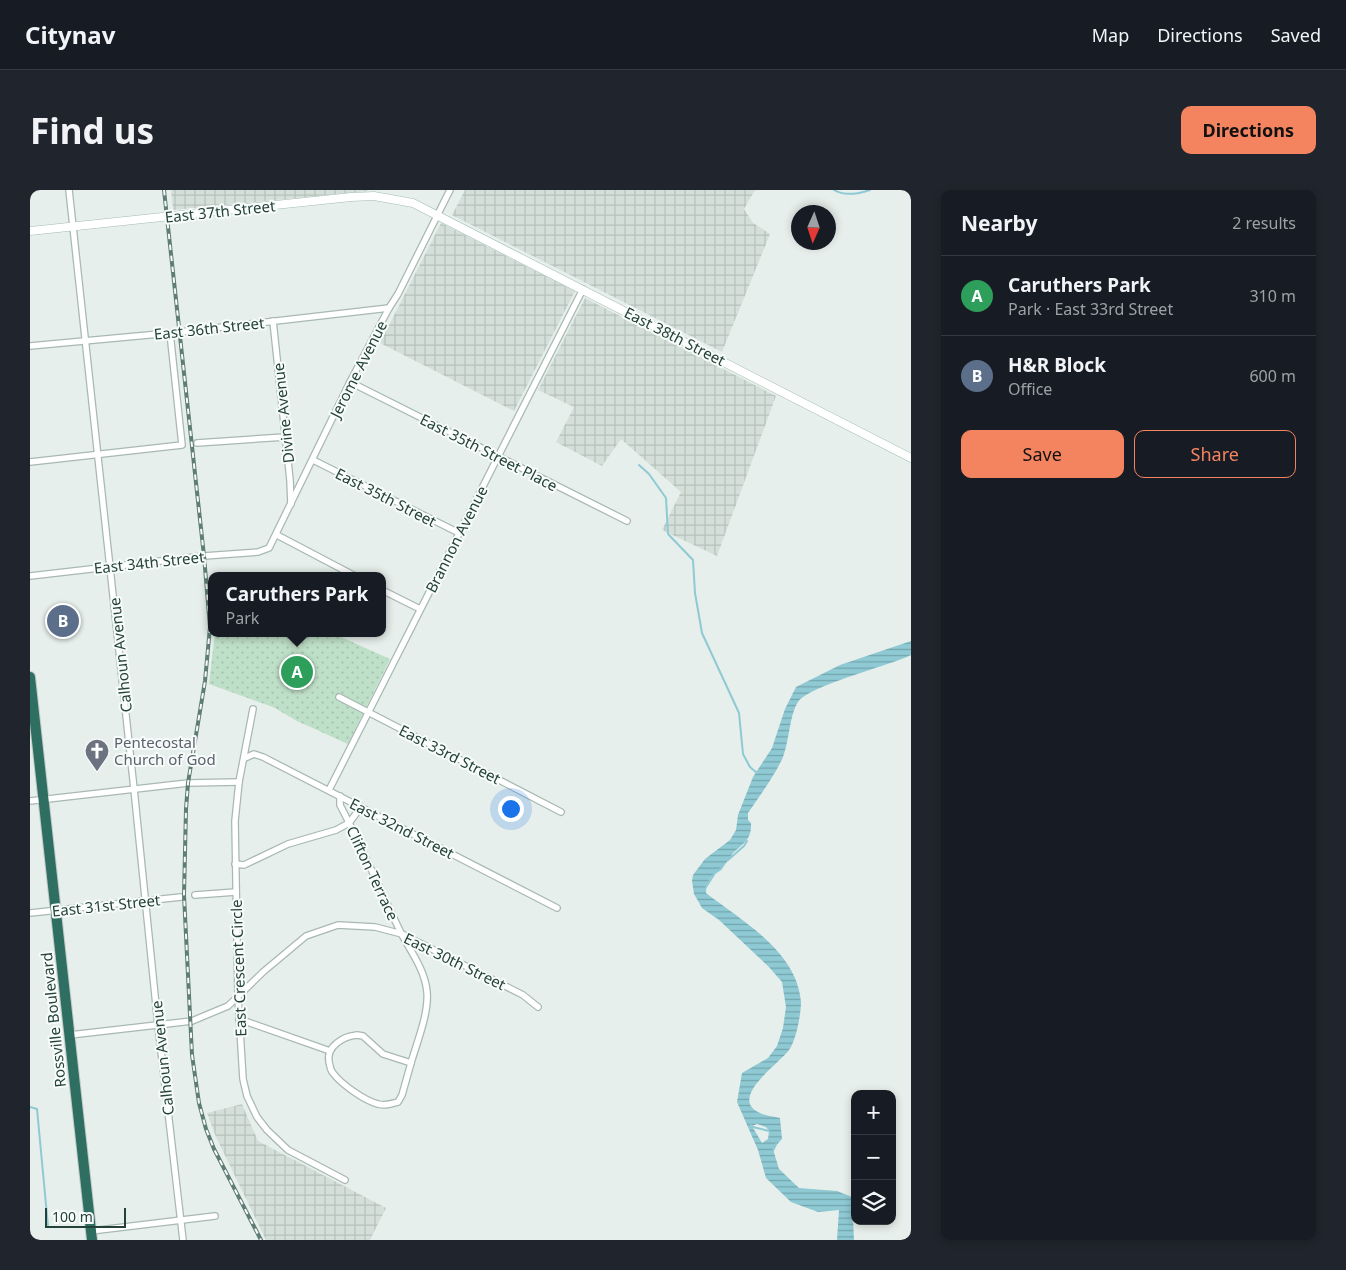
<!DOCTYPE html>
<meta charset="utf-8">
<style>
body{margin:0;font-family:"Noto Sans",sans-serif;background:#20242c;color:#f1f3f6}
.controls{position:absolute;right:15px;bottom:15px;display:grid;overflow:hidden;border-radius:10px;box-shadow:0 2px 8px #0003}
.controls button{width:45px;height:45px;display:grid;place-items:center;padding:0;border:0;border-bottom:1px solid #363941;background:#171b24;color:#f1f3f6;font:25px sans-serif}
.compass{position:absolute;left:761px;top:15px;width:45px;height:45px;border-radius:50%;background:#171b24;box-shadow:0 2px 8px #0003;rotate:183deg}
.scale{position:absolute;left:15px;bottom:12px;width:81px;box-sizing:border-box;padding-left:5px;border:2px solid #24423a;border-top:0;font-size:14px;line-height:18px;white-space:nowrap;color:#24423a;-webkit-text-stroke:4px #f7fbf9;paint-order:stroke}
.you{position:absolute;left:480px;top:618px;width:18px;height:18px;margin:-12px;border:4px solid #fff;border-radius:50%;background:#1a73e8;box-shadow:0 0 0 8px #1a73e833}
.badge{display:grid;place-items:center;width:32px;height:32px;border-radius:50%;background:#f4845f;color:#fff;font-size:16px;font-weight:700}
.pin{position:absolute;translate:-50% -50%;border:2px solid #fff;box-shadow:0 1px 5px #0006}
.popup{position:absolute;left:178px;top:382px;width:178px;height:65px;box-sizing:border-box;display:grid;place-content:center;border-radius:10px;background:#171b24;filter:drop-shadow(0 1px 4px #0005);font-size:16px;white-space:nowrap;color:#9ea1a6}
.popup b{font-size:19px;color:#f1f3f6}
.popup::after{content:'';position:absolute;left:50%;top:100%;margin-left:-10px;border:10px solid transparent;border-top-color:#171b24}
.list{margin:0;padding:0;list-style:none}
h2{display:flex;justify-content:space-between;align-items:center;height:65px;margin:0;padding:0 20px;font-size:21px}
h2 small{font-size:16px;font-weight:400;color:#9ea1a6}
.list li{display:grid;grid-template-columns:32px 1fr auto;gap:15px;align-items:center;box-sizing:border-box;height:80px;padding:0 20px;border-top:1px solid #363941}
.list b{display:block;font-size:19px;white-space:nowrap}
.list p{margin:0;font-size:16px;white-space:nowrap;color:#9ea1a6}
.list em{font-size:16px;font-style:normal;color:#9ea1a6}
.actions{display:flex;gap:10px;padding:15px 20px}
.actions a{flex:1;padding:11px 0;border:1px solid #f4845f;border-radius:10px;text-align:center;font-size:18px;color:#f4845f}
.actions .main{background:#f4845f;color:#111}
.icon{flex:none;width:28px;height:28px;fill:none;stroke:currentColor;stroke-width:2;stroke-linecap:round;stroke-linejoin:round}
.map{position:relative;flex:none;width:881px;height:1050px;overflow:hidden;border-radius:10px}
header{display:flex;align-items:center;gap:30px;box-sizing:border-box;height:70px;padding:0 25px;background:#171b24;border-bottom:1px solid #363941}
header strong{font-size:24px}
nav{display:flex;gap:28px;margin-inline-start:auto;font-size:18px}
.intro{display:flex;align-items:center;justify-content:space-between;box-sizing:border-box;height:120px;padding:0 30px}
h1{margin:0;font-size:35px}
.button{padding:12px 22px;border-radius:10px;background:#f4845f;color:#111;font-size:18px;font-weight:700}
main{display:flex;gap:30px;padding:0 30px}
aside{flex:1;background:#171b24;border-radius:10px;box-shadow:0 2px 8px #0003}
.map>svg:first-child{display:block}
</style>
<header>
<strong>Citynav</strong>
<nav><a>Map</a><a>Directions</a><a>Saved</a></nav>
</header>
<div class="intro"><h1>Find us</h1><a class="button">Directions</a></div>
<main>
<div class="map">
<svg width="881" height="1050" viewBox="0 0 881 1050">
<defs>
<pattern id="industrial-grid" width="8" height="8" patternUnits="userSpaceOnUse" patternTransform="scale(1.25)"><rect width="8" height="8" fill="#d4dfda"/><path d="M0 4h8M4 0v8" fill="none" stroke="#b6c1bc"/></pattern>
<pattern id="park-dots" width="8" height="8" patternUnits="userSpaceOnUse" patternTransform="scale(1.25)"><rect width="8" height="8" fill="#bfe0c8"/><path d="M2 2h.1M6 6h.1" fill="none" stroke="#a4c1ad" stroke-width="1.8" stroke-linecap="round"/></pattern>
<pattern id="water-rules" width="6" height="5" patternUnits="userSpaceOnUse" patternTransform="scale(1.25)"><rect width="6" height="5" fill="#8ec9d4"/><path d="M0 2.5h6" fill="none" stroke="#74a5ad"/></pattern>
</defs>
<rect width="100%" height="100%" fill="#e6efeb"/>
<g fill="url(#industrial-grid)">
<path d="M141,0h196l1,1 -195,19z"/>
<path d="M435,0h290l-11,19 9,14 17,11 -48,118 -270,-137z"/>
<path d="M411,33l134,68 -61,120 -134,-68z"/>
<path d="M555,108l191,98 -59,160 -55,-26 19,-38 -60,-53 -19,27 -46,-24 18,-35 -36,-17z"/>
<path d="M212,914l16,37 128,67 -16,32h-104l-50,-103 -9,-24z"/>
</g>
<path fill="url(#park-dots)" d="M185,443h117l58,26 -42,85 -51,-23 -24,-14 -64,-23z"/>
<path fill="url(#water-rules)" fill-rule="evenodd" d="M881,451v14c-22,11 -101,30 -113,47 -8,11 -9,40 -15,55 -9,20 -23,38 -35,56v7l3,3c1,16 -7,20 -17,29 -3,3 -4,7 -7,10 -10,11 -20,13 -21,31 36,28 91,58 95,109 0,12 -5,39 -12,48 -8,12 -60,47 -31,62 6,4 15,4 22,6l2,21 -9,10 6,20 20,19 38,3 15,6 2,43h-17l2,-30 -21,2 -27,-10 -25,-24 -8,-28 -21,-48 5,-29 26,-15 9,-12 6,-18 3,-21 -4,-25 -13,-15 -50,-47 -17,-12 -8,-14 -2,-13 1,-6 12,-16 25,-19 6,-10 2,-15 15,-38 19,-29 13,-39 11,-22 44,-22zM727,934l9,3 3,4 -1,8 -6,4 -10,-17z"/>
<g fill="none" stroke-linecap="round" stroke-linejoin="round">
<g stroke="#8ec9d4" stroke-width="2">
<path d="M804,0c10,6 24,4 36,0"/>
<path d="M609,275l10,9 17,24 2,36 25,26 2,33 7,40 37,80 4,41 7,13 7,6"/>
<path d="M698,670l16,-14 3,-5"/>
<path d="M676,697l9,-14 6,-4 3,-5"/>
<path d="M0,917l7,2 11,117"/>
<path d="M721,935l2,2 16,4"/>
<path d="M742,963l4,-9"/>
</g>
<defs>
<g id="street">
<path d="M39,0l65,599 24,236 25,215"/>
<path d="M243,131l17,159 1,24"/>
<path d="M0,156l140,-13 219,-25"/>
<path d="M320,192l277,139"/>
<path d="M167,253l88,-6"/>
<path d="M283,270l146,73"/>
<path d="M0,272l152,-17 -12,-112"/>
<path d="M247,345l78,41"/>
<path d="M0,386l174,-20 54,-4 11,-4 81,-166 39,-74 9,-14 52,-104"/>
<path d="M352,400l38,19"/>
<path d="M309,507l222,115"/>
<path d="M223,519l-14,73 -4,39 3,176 5,82 4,17 10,21 10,13 21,20 57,30"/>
<path d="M215,568l9,-4 9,3 294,151"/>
<path d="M299,600l254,-501"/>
<path d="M310,606v9c22,42 40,85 61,128 10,19 24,37 26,59 2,21 -10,50 -16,71"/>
<path d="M0,611l158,-18 51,-1"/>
<path d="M205,674l9,1 44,-21 48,-14 13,-7 12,-16"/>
<path d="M165,705l41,-3"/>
<path d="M0,723l151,-16"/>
<path d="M209,829l91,32"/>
<path d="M40,845l122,-14 36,-15 35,-34 43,-36 32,-11 37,2 27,7 121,61 15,12"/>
<path d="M327,845l6,1 20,18 28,9 -9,32 -4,7c-7,2 -13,4 -20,2 -13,-3 -37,-20 -45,-31 -3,-3 -3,-8 -4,-11 -3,-16 15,-26 28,-27z"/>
<path d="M61,1041l124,-15"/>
</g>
<path id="secondary" d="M0,41l321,-34 23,-1 39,7 498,255"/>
<path id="highway" d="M0,487l62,563"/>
</defs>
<use href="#street" stroke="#a8b8b2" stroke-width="8"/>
<use href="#secondary" stroke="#a4bbb3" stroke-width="9"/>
<use href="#highway" stroke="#c2cac8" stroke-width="12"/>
<use href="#street" stroke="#fff" stroke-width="5.5"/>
<use href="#secondary" stroke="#fff" stroke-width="8"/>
<use href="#highway" stroke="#2f6f62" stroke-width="10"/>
<defs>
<path id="rail" d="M134,0l40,366 6,71 -5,54 -17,102 -2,26 -2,86 8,160 7,48 7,26 8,20 47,91"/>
</defs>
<use href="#rail" stroke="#5f7d75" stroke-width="4"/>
<use href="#rail" stroke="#f7fbf9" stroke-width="2" stroke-dasharray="5.5" stroke-linecap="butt"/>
</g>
<defs>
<symbol id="church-pin" viewBox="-11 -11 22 30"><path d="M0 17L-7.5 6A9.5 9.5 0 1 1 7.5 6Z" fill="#6b7280" stroke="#f7fbf9"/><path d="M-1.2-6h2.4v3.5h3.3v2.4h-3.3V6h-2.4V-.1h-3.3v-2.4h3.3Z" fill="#fff"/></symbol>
</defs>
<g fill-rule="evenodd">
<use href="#church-pin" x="53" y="547" width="28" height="38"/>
</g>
<g text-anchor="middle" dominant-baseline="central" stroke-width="4" stroke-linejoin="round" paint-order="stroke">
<g font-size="15" fill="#24423a" stroke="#f7fbf9">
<text transform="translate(190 21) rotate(-6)">East 37th Street</text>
<text transform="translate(179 138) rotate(-6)">East 36th Street</text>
<text transform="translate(645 146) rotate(27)">East 38th Street</text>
<text transform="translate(328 179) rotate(-63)">Jerome Avenue</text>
<text transform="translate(253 223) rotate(-96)">Divine Avenue</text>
<text transform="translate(459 262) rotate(27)">East 35th Street Place</text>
<text transform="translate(356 307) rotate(27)">East 35th Street</text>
<text transform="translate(426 349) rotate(-63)">Brannon Avenue</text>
<text transform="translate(119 372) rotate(-6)">East 34th Street</text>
<text transform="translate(90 465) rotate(-96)">Calhoun Avenue</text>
<text transform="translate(420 564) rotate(27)">East 33rd Street</text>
<text transform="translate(372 638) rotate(27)">East 32nd Street</text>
<text transform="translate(343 683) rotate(65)">Clifton Terrace</text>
<text transform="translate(76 715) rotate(-6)">East 31st Street</text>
<text transform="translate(425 771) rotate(26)">East 30th Street</text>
<text transform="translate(208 778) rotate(-92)">East Crescent Circle</text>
<text transform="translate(23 830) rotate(-96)">Rossville Boulevard</text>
<text transform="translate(132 868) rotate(-96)">Calhoun Avenue</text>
</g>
<g font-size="15" fill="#5b616d" stroke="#f7fbf9" text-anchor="start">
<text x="84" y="552">Pentecostal<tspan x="84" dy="17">Church of God</tspan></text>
</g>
</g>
</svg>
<div class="controls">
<button>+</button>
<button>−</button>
<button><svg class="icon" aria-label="layers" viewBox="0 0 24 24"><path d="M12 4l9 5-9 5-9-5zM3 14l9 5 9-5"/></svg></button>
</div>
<svg class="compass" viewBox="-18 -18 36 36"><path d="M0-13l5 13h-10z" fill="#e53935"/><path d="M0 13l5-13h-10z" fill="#9ea1a6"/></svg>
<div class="scale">100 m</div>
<div class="you"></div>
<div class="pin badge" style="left:267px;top:482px;background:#2e9e5b">A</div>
<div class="popup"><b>Caruthers Park</b>Park</div>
<div class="pin badge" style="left:33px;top:431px;background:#5c6f8a">B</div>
</div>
<aside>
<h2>Nearby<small>2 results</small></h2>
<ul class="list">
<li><span class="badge" style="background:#2e9e5b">A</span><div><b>Caruthers Park</b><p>Park · East 33rd Street</p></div><em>310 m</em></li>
<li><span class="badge" style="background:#5c6f8a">B</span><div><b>H&amp;R Block</b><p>Office</p></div><em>600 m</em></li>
</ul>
<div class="actions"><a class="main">Save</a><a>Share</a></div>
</aside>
</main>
